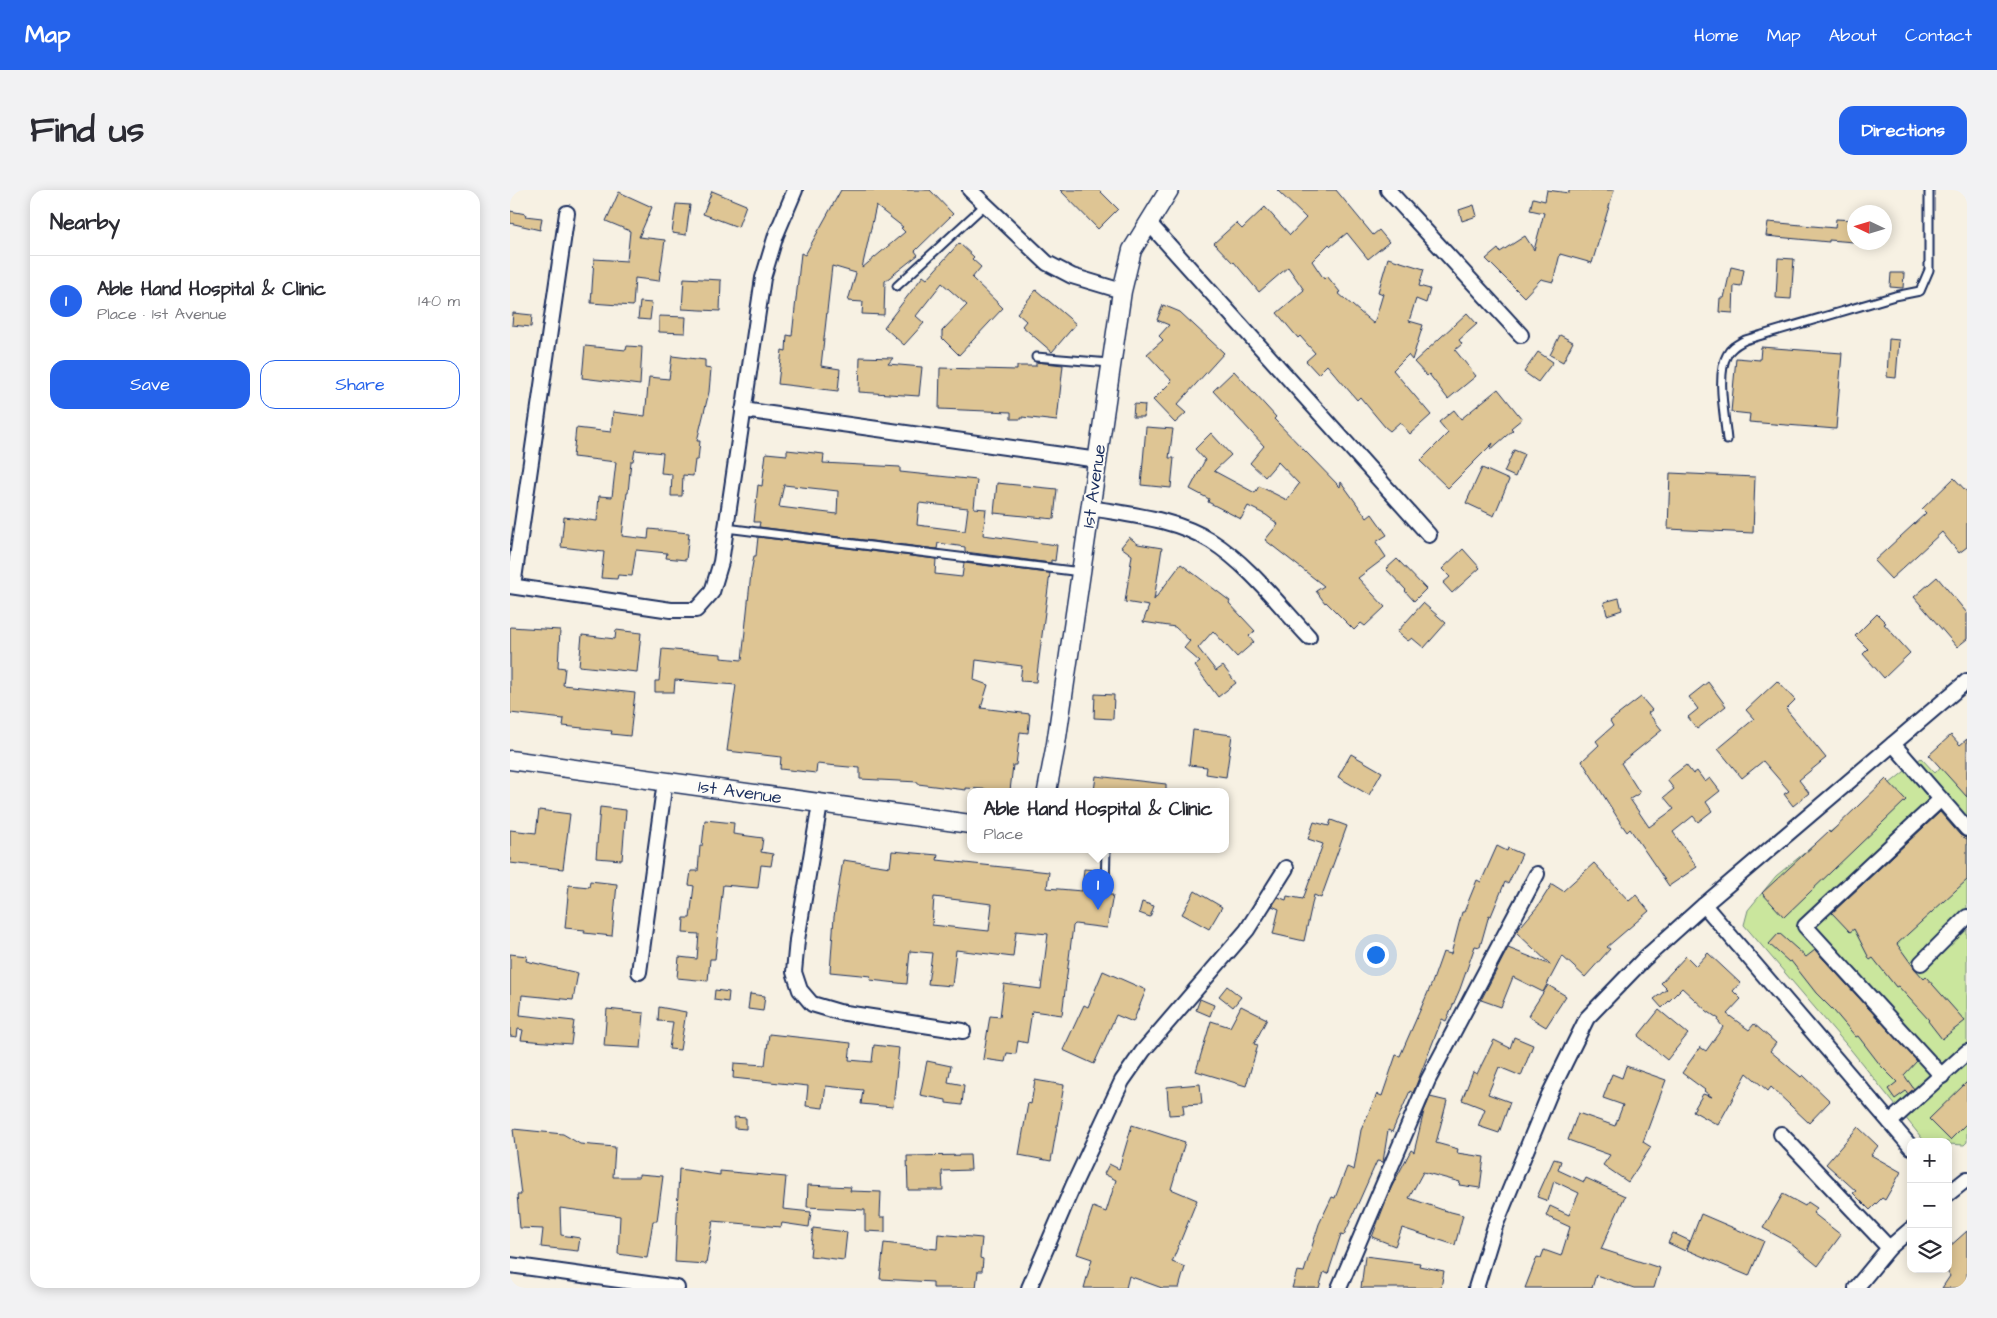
<!DOCTYPE html>
<meta charset="utf-8">
<style>
body{margin:0;font-family:"Architects Daughter",sans-serif;background:#f2f2f3;color:#2b2b33}
.controls{position:absolute;right:15px;bottom:15px;display:grid;overflow:hidden;border-radius:10px;box-shadow:0 2px 12px #0003}
.controls button{width:45px;height:45px;display:grid;place-items:center;padding:0;border:0;border-bottom:1px solid #e1e1e2;background:#fff;color:#2b2b33;font:25px sans-serif}
.compass{position:absolute;left:1337px;top:15px;width:45px;height:45px;border-radius:50%;background:#fff;box-shadow:0 2px 12px #0003;rotate:274deg}
.you{position:absolute;left:865px;top:764px;width:18px;height:18px;margin:-12px;border:4px solid #fff;border-radius:50%;background:#1a73e8;box-shadow:0 0 0 8px #1a73e833}
.badge{display:grid;place-items:center;width:32px;height:32px;border-radius:50%;background:#2563eb;color:#fff;font-size:16px;font-weight:700}
.pin{position:absolute;translate:-50% -41px;filter:drop-shadow(0 1px 2px #0008)}
.pin::after{content:'';position:absolute;top:26px;width:18px;height:15px;background:inherit;clip-path:polygon(0 0,100% 0,50% 100%)}
.popup{position:absolute;left:457px;top:598px;width:262px;height:65px;box-sizing:border-box;display:grid;place-content:center;border-radius:10px;background:#fff;filter:drop-shadow(0 1px 4px #0005);font-size:16px;white-space:nowrap;color:#7c7c81}
.popup b{font-size:19px;color:#2b2b33}
.popup::after{content:'';position:absolute;left:50%;top:100%;margin-left:-10px;border:10px solid transparent;border-top-color:#fff}
.list{margin:0;padding:0;list-style:none}
h2{display:flex;justify-content:space-between;align-items:center;height:65px;margin:0;padding:0 20px;font-size:21px}
h2 small{font-size:16px;font-weight:400;color:#7c7c81}
.list li{display:grid;grid-template-columns:32px 1fr auto;gap:15px;align-items:center;box-sizing:border-box;height:90px;padding:0 20px;border-top:1px solid #e1e1e2}
.list b{display:block;font-size:19px;white-space:nowrap}
.list p{margin:0;font-size:16px;white-space:nowrap;color:#7c7c81}
.list em{font-size:16px;font-style:normal;color:#7c7c81}
.actions{display:flex;gap:10px;padding:15px 20px}
.actions a{flex:1;padding:11px 0;border:1px solid #2563eb;border-radius:15px;text-align:center;font-size:18px;color:#2563eb}
.actions .main{background:#2563eb;color:#fff}
.icon{flex:none;width:28px;height:28px;fill:none;stroke:currentColor;stroke-width:2;stroke-linecap:round;stroke-linejoin:round}
.map{position:relative;flex:none;width:1457px;height:1098px;overflow:hidden;border-radius:15px}
header{display:flex;align-items:center;gap:30px;box-sizing:border-box;height:70px;padding:0 25px;background:#2563eb;color:#fff}
header strong{font-size:24px}
nav{display:flex;gap:28px;margin-inline-start:auto;font-size:18px}
.intro{display:flex;align-items:center;justify-content:space-between;box-sizing:border-box;height:120px;padding:0 30px}
h1{margin:0;font-size:35px}
.button{padding:12px 22px;border-radius:15px;background:#2563eb;color:#fff;font-size:18px;font-weight:700}
main{display:flex;gap:30px;padding:0 30px}
aside{flex:1;background:#fff;border-radius:15px;box-shadow:0 2px 12px #0003}
.map>svg:first-child{display:block}
</style>
<header>
<strong>Map</strong>
<nav><a>Home</a><a>Map</a><a>About</a><a>Contact</a></nav>
</header>
<div class="intro"><h1>Find us</h1><a class="button">Directions</a></div>
<main>
<aside>
<h2>Nearby<small></small></h2>
<ul class="list">
<li><span class="badge">1</span><div><b>Able Hand Hospital &amp; Clinic</b><p>Place · 1st Avenue</p></div><em>140 m</em></li>
</ul>
<div class="actions"><a class="main">Save</a><a>Share</a></div>
</aside>
<div class="map">
<svg width="1457" height="1098" viewBox="0 0 1457 1098">
<rect width="100%" height="100%" fill="#f7f1e3"/>
<filter id="ink" filterUnits="userSpaceOnUse"><feTurbulence type="fractalNoise" baseFrequency=".02" numOctaves="2"/><feDisplacementMap in="SourceGraphic" scale="10" xChannelSelector="R" yChannelSelector="G"/><feConvolveMatrix kernelMatrix="1 2 1 2 8 2 1 2 1" color-interpolation-filters="sRGB"/></filter>
<g filter="url(#ink)">
<path fill="#cae69d" stroke="#728a7e" d="M1411,568l14,15 10,-11 22,19v361l-3,3 -16,-1v-2h-23l-74,-92 -107,-125 4,-15 28,-34z"/>
<g fill="#dec594" stroke="#1b2f5e" fill-rule="evenodd">
<path d="M331,0h89l23,24 -38,37 3,4 -33,26 -1,34 -22,-1 1,-12 -15,-1 8,-28 -24,-7 -11,100 19,3 -2,22 -60,-7 4,-34 4,1 1,-16 5,1 9,-83 4,2zM366,16l27,21 -2,1 4,4 -43,36z"/>
<path d="M550,0h39l19,19 -20,20z"/>
<path d="M767,0h59l37,45 6,-5 10,12 -21,17 -21,-26 -16,13 -2,-2 -17,17 12,18 3,-3 13,16 -2,1 36,31 9,-30 -5,-2 10,-34 36,11 -5,17 11,3 -4,14 -10,-4 -7,22 14,4 -11,35 -4,-5 -15,15 38,45 -21,19 -10,-12 -10,9 -5,-4 -25,-30 -3,3 -30,-35 -9,9 -12,-13 9,-8 -15,-17 -2,2 -21,-25 27,-23 -16,-23 -29,25 -25,-30 -1,1 -19,-20 22,-20 6,6 23,-22 25,28 16,-17z"/>
<path d="M1037,0l22,3v-3h45l-22,73 -32,-9 -7,28 -12,-3 -17,18 -38,-38 12,-10 2,3 25,-16 9,14 10,-37 -14,-3 3,-12 12,3z"/>
<path d="M202,1l34,14 -8,22 -35,-13z"/>
<path d="M109,2l33,15 -13,30 26,3 -6,41 -24,-3 -2,28 -42,-3 3,-44 33,2 3,-30 -24,-10z"/>
<path d="M166,14l14,1 -4,30 -14,-2z"/>
<path d="M964,15l3,11 -15,5 -3,-11z"/>
<path d="M0,21l16,3 -1,2 17,2 -2,12 -30,-7z"/>
<path d="M1326,29l18,1v22l-25,-2v2l-63,-6 2,-14 67,6z"/>
<path d="M449,53l15,14 -2,2 9,8 -9,11 31,30 -44,47 -17,-17v-7l25,-26 -25,-22 -26,33 8,7 -20,22 -20,-18 39,-51 4,3z"/>
<path d="M1268,68l16,1 -3,40 -15,-1z"/>
<path d="M1221,77l13,3 -3,16 -7,-1 -1,28 -14,-1 1,-14h4z"/>
<path d="M1381,83h13l-1,15 -13,-1z"/>
<path d="M174,88l37,2 -1,31 -38,-2z"/>
<path d="M526,100l40,34 -24,28 -30,-26 4,-5 -9,-8z"/>
<path d="M130,112l12,1 -2,17 -12,-1z"/>
<path d="M653,115l17,7 44,41 -47,52 9,8 -11,10 -22,-23 19,-19 -25,-27 16,-14 -4,-4 10,-11 -12,-5z"/>
<path d="M3,123l19,2 -1,12 -19,-2z"/>
<path d="M957,123l10,11 -18,16 3,4 -7,6 21,26 -28,23 -19,-25 -2,2 -13,-14z"/>
<path d="M149,126l27,1 -1,16 -26,-1z"/>
<path d="M1050,145l13,7 -10,20 -13,-7z"/>
<path d="M1379,149l10,1 -3,38 -9,-1z"/>
<path d="M75,156l41,4 1,-4 15,1 -2,38 -58,-7z"/>
<path d="M1251,157l81,6 -6,76 -87,-7 1,-8 -19,-2 5,-54 24,2z"/>
<path d="M1028,162l15,10 -15,20 -14,-10z"/>
<path d="M162,166l33,4v8l6,1 -2,23 -12,49h3l-2,19h-3l-2,16 -10,-1 -1,21h-11l1,-22 -11,-1 2,-20 -28,-3 -2,11h-2l-3,32h-1l-5,43 26,3 1,-10 40,4 -3,27 -20,-2 1,-5 -31,-3 -4,26 -14,-1 -1,4 -16,-1 3,-26 -43,-5 3,-30 33,4 2,-25 13,1 4,-35 -43,-5 3,-29 35,4 2,-20 32,4 4,-39 20,2z"/>
<path d="M350,167l33,1 -5,6 34,3 -3,29 -60,-4z"/>
<path d="M526,172l27,3 -6,56 -35,-4v2h-11v-7l-72,-3 1,-41 77,2v-4h19z"/>
<path d="M724,181l42,46 -2,2 66,68 1,-5 26,36 5,-4 15,21 -11,7 10,15 -28,21 27,29 -20,19 -4,-3 -7,7 -28,-28 -1,1 -9,-12 8,-5 -59,-46 13,-16 -12,-9 -18,-9 -7,13 -33,-17 1,-3 -19,-10 15,-29 -10,-11 16,-16 20,22 -17,16 41,22 4,-7 28,14 12,-16 -21,-22 -13,15 -15,-14 14,-17 -51,-55z"/>
<path d="M988,199l24,30 -11,9 2,2 -23,20 3,-7 -45,45 -28,-27 28,-28 -9,-11 15,-12 7,9z"/>
<path d="M624,214l11,1 -1,12h-11z"/>
<path d="M636,237l27,2 -4,29h5l-3,30 -30,-3z"/>
<path d="M277,260l37,4 -1,9 77,4v5l77,8 -3,28 12,1 -3,26 74,10 -2,16 -4,-1v3l-86,-11v-5l-27,-4 -1,6 -178,-22 1,-5h-6l4,-37 4,1 4,-33 21,2zM274,295l54,6 -1,23 -58,-7zM409,313l49,5 -3,23 -48,-6z"/>
<path d="M1004,260l10,4 -9,23 -11,-5z"/>
<path d="M972,278l27,12 -15,36 -28,-13z"/>
<path d="M1160,283l85,4 -2,56 -85,-4z"/>
<path d="M1444,288l13,14v55l-8,6 -17,-21 -51,47 -17,-18 52,-48 -4,-4z"/>
<path d="M487,293l60,6 -3,30 -60,-6z"/>
<path d="M248,347l178,22 -1,15 27,3 2,-14 86,10 -14,109 -16,-1 2,-15 -46,-6 -2,20 14,5 -7,23 49,6 -2,19 -8,-1 -4,33h-3l-3,26 -44,-3v2l-48,-6v-2l-58,-3v-11l-22,-2 -21,-2 -1,9 -36,-4 1,-12 -54,-6 9,-66 -61,-5 -1,12h-19v-11h4l3,-32 59,5v4l21,2 9,-87 3,-17h2z"/>
<path d="M619,347l9,7 24,4 -8,52 27,-36 49,37 -1,2 26,28 -6,5 5,6 -17,15 -24,-26 -15,17 18,23 7,-5 13,17 -18,14 -23,-31 5,-4 -16,-14 6,-7 -15,-14 -32,-5 6,-16 -24,-4 7,-47 -11,-8z"/>
<path d="M953,359l17,19 -28,25 -9,-10 7,-6 -8,-8z"/>
<path d="M887,369l29,30 -12,12 -9,-10 1,-1 -20,-21z"/>
<path d="M1427,387l30,36v26l-10,8 -43,-50z"/>
<path d="M1109,408l3,12 -15,5 -3,-13z"/>
<path d="M913,413l23,20 -22,25 -12,-10 -4,3 -11,-9z"/>
<path d="M1367,424l9,9 -2,1 26,29 -26,25 -21,-24 5,-5 -13,-13z"/>
<path d="M0,437l50,3 -2,37 7,1 -2,17 72,8 -5,43 -19,-2 1,-3 -49,-5 1,-7 -54,-6z"/>
<path d="M106,440l25,3 -4,39 -58,-6 3,-31 33,4z"/>
<path d="M1267,491l18,19 -9,9 40,49 -27,22 10,13 -16,13 -9,-12 5,-3 -26,-30 -21,17 -24,-29 36,-30 -8,-9z"/>
<path d="M1198,492l18,24 -29,23 -9,-12 10,-8 -9,-12z"/>
<path d="M585,504l19,1 -1,24 -19,-1z"/>
<path d="M1131,507l11,13 -4,3 14,17 -41,33 19,30 -10,6 19,28 25,-18 -10,-12 10,-8 -7,-9 19,-15 7,9 4,-3 8,11 5,-4 10,13 -14,11 6,9 -14,11 -5,-6 -20,16 24,35 -28,19 -39,-57 -3,3 -5,-7 -40,-64 17,-16 -3,-4 17,-15 -3,-5z"/>
<path d="M683,540l39,5 -6,42 -20,-3 1,-7 -18,-2z"/>
<path d="M1441,545l9,10 7,-6v58l-38,-42z"/>
<path d="M841,564l31,18 -13,23 -31,-18z"/>
<path d="M586,586l70,8v7h-72z"/>
<path d="M1376,589l20,21 -122,117 -22,-24 67,-62 1,2z"/>
<path d="M90,617l26,3 -4,50 -26,-2z"/>
<path d="M29,620l31,4 -7,55 -53,-6v-33l26,3z"/>
<path d="M1430,622l20,23 7,4v41l-70,64 18,25 9,10 2,-2 39,44 -23,18 -14,-18 1,-1 -31,-34 -2,1 -23,-29 -3,2 -16,-31 -4,3 -18,-19z"/>
<path d="M195,630l29,3 -1,11 30,4 -2,14 12,2 -2,12 -10,-1 -3,23 -35,-3 -8,74h-5l-2,22 -31,-3 2,-21 18,2 2,-25 -16,-1 1,-15h6l4,-32 -5,-1 2,-14h7l2,-25h2z"/>
<path d="M821,630l16,6 -26,72 -7,-3 -10,46 -31,-7 6,-25 -7,-3 6,-9 8,3 1,-4 16,3 20,-55 -15,-5 6,-17 15,4z"/>
<path d="M987,656l10,5 1,-3 14,6 -14,30 -3,-2 -14,34 -2,-1 -9,32 -5,-1 -15,43 -14,32 -4,-2 -29,74 -3,-2 -18,41 -4,-2 -5,32 -6,-1 -33,74 -3,-1 -13,40 -4,-2 -5,16h-27l5,-17 7,1 15,-48 13,-27 3,1 12,-31 7,3 7,-40 16,-36 5,2 14,-41 4,1 32,-73 11,-31 8,2 11,-42h2l13,-32 4,2z"/>
<path d="M382,661l46,4 -1,5 112,12 -2,16 35,3 2,-22 12,1 -2,21 10,4h9l-6,33 -32,-4 -2,2 -11,89 -30,-4 -5,32 -9,-2 -2,13 -9,-1 -2,9 -22,-3 7,-43 10,1 4,-33 37,5 7,-55 -32,-3 -3,26 -57,-7 -4,36 -24,-2 4,-31 -22,-2 -3,33 -37,-4 1,-4 -41,-4 4,-55 9,-57 47,7zM424,707l58,7 -3,27 -57,-6z"/>
<path d="M1084,673l35,38 7,-6 13,16 -42,36 3,2 -25,28 -23,-21 -19,36 -30,-15 -12,30 -20,-7 27,-52 43,17 -35,-33 22,-26 14,-22 11,7z"/>
<path d="M80,691l27,3 -5,52 -28,-3 1,-3 -20,-2 4,-43 20,2z"/>
<path d="M685,701l27,16 -13,22 -27,-15z"/>
<path d="M632,712l12,4 -4,11 -11,-4z"/>
<path d="M1269,743l27,24 9,-7 102,111 -13,14 10,14 -6,5 -2,-3 -11,8 -7,-10 9,-7 -16,-16 -23,-30 -2,1 -22,-26 -18,-18 -25,-32 -2,1 -20,-18z"/>
<path d="M1198,763l32,30 -7,8 8,8 -14,15 22,16 5,-6 22,19 -6,8 31,26 2,-2 27,26 -21,22 -38,-36 -3,4 -21,-18 -29,52 -25,-14 10,-17 9,3 -8,-6 1,-1 -23,-17 18,-26 6,4 17,-24 -5,-6 1,-2 -12,-8 -25,-23 -20,20 -8,-9 13,-10 -6,-6 25,-27 10,10z"/>
<path d="M0,764l17,2 -1,5 52,12 -5,27 -51,-5 -2,20 54,6 -3,23 -50,-4 2,-10 -5,-1 -1,8 -7,-1z"/>
<path d="M593,781l43,19 -13,32 -17,-7 -22,49 -31,-14 21,-45 4,2z"/>
<path d="M1038,795l18,11 -20,31 -18,-11z"/>
<path d="M717,796l14,11 -8,10 -14,-11z"/>
<path d="M205,800l14,2 -1,10 -14,-2z"/>
<path d="M240,804l15,2 -2,15 -15,-2z"/>
<path d="M690,809l14,6 -4,11 -14,-6z"/>
<path d="M731,816l26,13 -13,25 4,1 -12,41 -50,-15 15,-50 19,6z"/>
<path d="M149,817l27,5 -6,38 -11,-1 4,-27 -15,-1z"/>
<path d="M97,819l37,4 -3,35 -37,-2z"/>
<path d="M1149,820l29,24 -21,26 -29,-24z"/>
<path d="M259,844l82,9 -2,17 23,2 2,-17 25,3 -6,59 -32,-3 2,-14 -37,-4 -3,22 -17,-2 2,-20 -75,-8 1,-15 31,2z"/>
<path d="M1004,847l19,8 -12,31 -22,-9 -11,27 22,8 -11,31 -21,-7 7,-17 -23,-9 11,-28 4,2 17,-34 16,8z"/>
<path d="M417,871l24,5 -3,16 16,3 -2,20 -16,-2v-3l-26,-5z"/>
<path d="M1116,876l40,14 -23,62 8,5 -23,35 -25,-17 7,-10 -42,-15 10,-27 37,13 8,-21 -20,-7 9,-24 10,4z"/>
<path d="M525,890l29,5 -13,76 -32,-6 9,-52 3,1z"/>
<path d="M1457,892v41l-17,17 -21,-21z"/>
<path d="M690,894l2,20 -19,1 1,9 -15,1 -2,-28z"/>
<path d="M920,907l17,4 -11,42 22,6 -1,4 27,4 -4,31 -21,-3 1,-3 -37,-10 -14,26 34,12 20,5 -8,30 -53,-17 -7,18 -23,-9 19,-49 20,-38 3,2 10,-41z"/>
<path d="M224,927l12,1v11l-12,-1z"/>
<path d="M622,935l53,17 -14,47 26,11 -25,62 13,5 -6,21h-17l-33,-12 -3,12h-42l8,-29 -15,-5 16,-47 13,5 10,-32 -12,-6 5,-10 10,5z"/>
<path d="M1348,937l20,19 -7,9 30,17 -16,28 -3,-2 -12,12 -17,-17 3,-2 -30,-27z"/>
<path d="M3,939l50,5 17,10 35,3 -2,30h26v-3l24,2 -6,45h-4l-6,37 -29,-4 2,-38 -60,-8 1,27 19,3 -2,13 -37,-4 2,-18 -23,-1 -3,-33h4z"/>
<path d="M460,965l1,15 -29,1 1,19h-35l-1,-34z"/>
<path d="M1044,969l7,2 -3,9 26,12 2,-4 39,18 -24,53 59,19 -6,20h-20l-38,-13 -4,13h-67l12,-31 4,1 3,-8 17,6 9,-29 -24,-11 4,-10 19,9 10,-22 -25,-12 -6,20 -11,-4z"/>
<path d="M169,979l41,6v-4l66,6 -3,32 28,3 -2,15 -27,-4 -1,4 -68,-6 -7,43 -31,-2z"/>
<path d="M298,995l43,2 -1,4 31,1 -1,25h5v15l-20,-1v-21l-58,-3z"/>
<path d="M1273,1004l22,12 3,-4 9,6 -4,5 28,22 -23,31 -28,-23 -27,-15z"/>
<path d="M1191,1024l63,27 -15,35 -62,-26z"/>
<path d="M303,1038l34,4 -3,28 -34,-4z"/>
<path d="M1457,1041v57h-25l8,-12 -2,-3v-25z"/>
<path d="M1163,1043l17,8 -5,10 -17,-8z"/>
<path d="M428,1044l44,4 -2,20 3,1 -1,12h-4l-2,17h-43v-6l-53,-3 4,-36 53,6z"/>
<path d="M855,1066l55,7 -1,3 25,5 -3,17h-80z"/>
</g>
<g fill="none" stroke-linecap="round" stroke-linejoin="round">
<defs>
<g id="service">
<path d="M387,96l89,-82"/>
<path d="M526,167l74,6"/>
<path d="M1217,250c-2,-23 -11,-66 0,-85 4,-8 11,-11 18,-15l150,-44 25,-5 9,-21v-80"/>
<path d="M216,338l355,44"/>
<path d="M595,700l1,-41"/>
</g>
<g id="minor">
<path d="M460,0l77,73 25,13 50,15"/>
<path d="M878,0l133,145"/>
<path d="M638,32l281,313"/>
<path d="M233,220l355,50"/>
<path d="M581,318c40,7 85,11 120,33 38,24 67,63 98,96"/>
<path d="M0,396l161,24h25l16,-18 9,-30 42,-284 13,-43 19,-45"/>
<path d="M3,396l54,-373"/>
<path d="M1383,554l74,85"/>
<path d="M1431,609l-136,127 137,150"/>
<path d="M310,614l-23,136 -3,32 6,18 12,14 27,8 124,19"/>
<path d="M1194,715l207,242"/>
<path d="M1411,773l46,-46"/>
<path d="M129,782l26,-191"/>
<path d="M1380,932l77,-70"/>
<path d="M1271,944l108,114"/>
<path d="M1438,1004l19,-15"/>
<path d="M0,1075l167,23"/>
<path d="M519,1098l44,-102 49,-105 21,-30 104,-121 39,-62"/>
<path d="M829,1098l89,-208 109,-206"/>
<path d="M966,1098l19,-62 54,-131 38,-77 57,-59 60,-54 263,-224"/>
<path d="M1346,1098l33,-40 22,-19"/>
</g>
<g id="tertiary">
<path d="M0,570l460,64"/>
<path d="M537,601l9,-47 66,-453 10,-41 37,-60"/>
</g>
</defs>
<use href="#service" stroke="#1b2f5e" stroke-width="11"/>
<use href="#minor" stroke="#1b2f5e" stroke-width="18"/>
<use href="#tertiary" stroke="#1b2f5e" stroke-width="21"/>
<use href="#service" stroke="#fdfcf7" stroke-width="7"/>
<use href="#minor" stroke="#fdfcf7" stroke-width="14"/>
<use href="#tertiary" stroke="#fdfcf7" stroke-width="18"/>
</g>
</g>
<g text-anchor="middle" dominant-baseline="central" stroke-width="4" stroke-linejoin="round" paint-order="stroke">
<g font-size="18" fill="#1b2f5e" stroke="#fdfcf7">
<text transform="translate(584 296) rotate(-82)">1st Avenue</text>
<text transform="translate(230 602) rotate(8)">1st Avenue</text>
</g>
</g>
</svg>
<div class="controls">
<button>+</button>
<button>−</button>
<button><svg class="icon" aria-label="layers" viewBox="0 0 24 24"><path d="M12 4l9 5-9 5-9-5zM3 14l9 5 9-5"/></svg></button>
</div>
<svg class="compass" viewBox="-18 -18 36 36"><path d="M0-13l5 13h-10z" fill="#e53935"/><path d="M0 13l5-13h-10z" fill="#7c7c81"/></svg>
<div class="you"></div>
<div class="pin badge" style="left:588px;top:720px">1</div>
<div class="popup"><b>Able Hand Hospital &amp; Clinic</b>Place</div>
</div>
</main>
